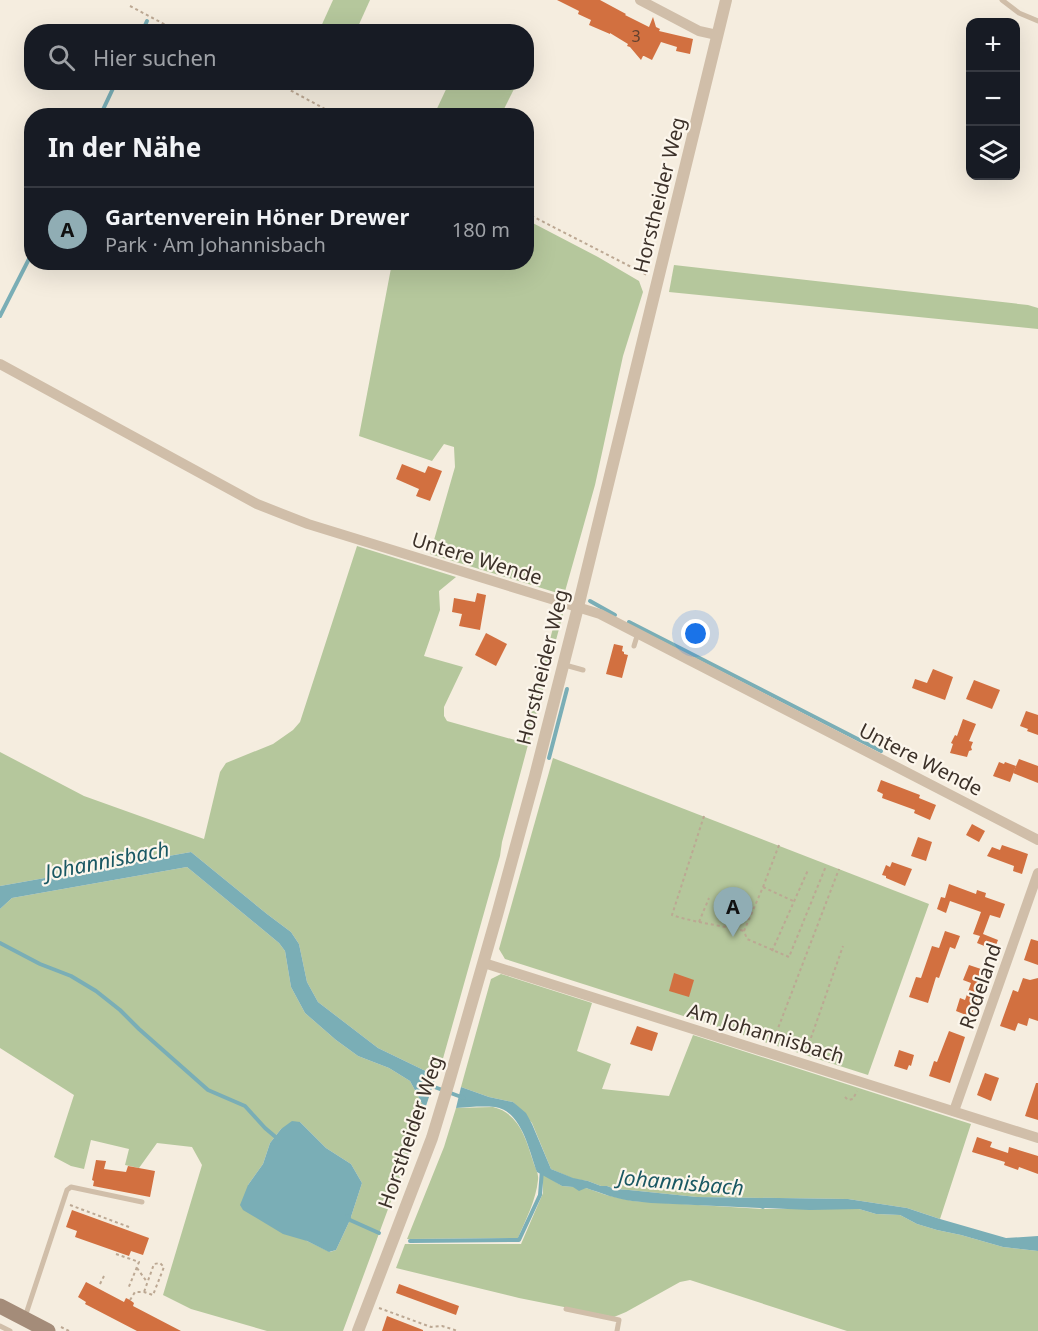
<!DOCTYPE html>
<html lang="de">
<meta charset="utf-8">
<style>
body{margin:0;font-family:"Noto Sans",sans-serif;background:#20242c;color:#f1f3f6}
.controls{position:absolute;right:18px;top:18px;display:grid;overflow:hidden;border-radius:12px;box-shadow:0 6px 24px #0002}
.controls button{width:54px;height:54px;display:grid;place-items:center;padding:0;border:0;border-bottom:2px solid #363941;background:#171b24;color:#f1f3f6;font:30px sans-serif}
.you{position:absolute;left:696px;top:634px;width:21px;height:21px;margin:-15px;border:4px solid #fff;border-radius:50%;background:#1a73e8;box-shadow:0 0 0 9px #1a73e833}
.badge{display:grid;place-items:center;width:39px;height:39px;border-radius:50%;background:#90adb4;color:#111;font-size:20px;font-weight:700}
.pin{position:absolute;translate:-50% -50px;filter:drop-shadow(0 2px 3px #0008)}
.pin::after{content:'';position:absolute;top:32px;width:21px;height:18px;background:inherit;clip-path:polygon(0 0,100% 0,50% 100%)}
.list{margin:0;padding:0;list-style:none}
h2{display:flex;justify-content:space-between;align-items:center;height:78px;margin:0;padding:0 24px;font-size:26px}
h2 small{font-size:20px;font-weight:400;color:#9ea1a6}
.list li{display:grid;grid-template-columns:39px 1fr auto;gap:18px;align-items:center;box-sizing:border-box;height:84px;padding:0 24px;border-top:2px solid #363941}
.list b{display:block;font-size:22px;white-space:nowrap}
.list p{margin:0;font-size:20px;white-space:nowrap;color:#9ea1a6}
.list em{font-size:20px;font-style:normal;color:#9ea1a6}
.icon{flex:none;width:33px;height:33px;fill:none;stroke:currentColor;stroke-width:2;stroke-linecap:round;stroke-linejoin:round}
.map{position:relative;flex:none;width:1038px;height:1331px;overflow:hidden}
.search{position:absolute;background:#171b24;box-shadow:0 6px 24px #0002;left:24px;top:24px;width:510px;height:66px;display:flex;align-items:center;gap:15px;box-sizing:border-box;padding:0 21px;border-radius:24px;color:#9ea1a6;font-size:22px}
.panel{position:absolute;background:#171b24;box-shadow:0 6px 24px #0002;left:24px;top:108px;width:510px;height:162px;border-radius:24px}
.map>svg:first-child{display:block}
</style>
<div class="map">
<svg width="1038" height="1331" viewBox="0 0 1038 1331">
<rect width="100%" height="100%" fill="#f5eddf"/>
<g fill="#b5c79c" fill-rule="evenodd">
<path d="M333,0h37l-14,31h-37z"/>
<path d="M449,83v-1l68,1 -16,32h-67z"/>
<path d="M527,220l71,37 41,24 4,11 -20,64 -28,129 -31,110 -134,-41 25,-87 -1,-20 -10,-3 -12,17 -73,-25 33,-173 134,-1z"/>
<path d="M674,265l354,40 10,3v21l-369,-37z"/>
<path d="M357,546l99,31 -17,14 1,19 -16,46 39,11 -19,40v9l3,5 75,21 12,-39 24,-95 5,6 -61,228 -2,14 -58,206 -6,14 -58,-28 -60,-46 -11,-20 -8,-38 -8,-12 -24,-18 -76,-62 -191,34v-134l84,44 120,43 16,-67 6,-9 47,-19 20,-14 7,-8z"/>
<path d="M553,758l376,146 -61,171 -363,-116 -6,-10z"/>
<path d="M187,867l92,76 6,8 6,36 14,26 31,27 22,16 31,12 21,13 15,28 -82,222h-76l-76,-22 -28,-14 39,-130 -10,-18 -35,-4 -18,25 -14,-3 4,-16 -38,-9 -7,29 -13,-3 -17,-9 20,-62 -74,-47v-139l12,-11zM300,1122l26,26 25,16 11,19 -12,37 -14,30 -6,2 -23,-11 -59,-56 15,-21 7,-21 11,-14z"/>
<path d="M501,974l91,29 -15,48 34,13 -9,25 67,7 24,-61 278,89 -31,95 -33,-11 -59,-9 -151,-2 -68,-7 -14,-1 -8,-3h-6l-13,-5 -14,-2 -23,-10 -19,-46 -19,-21 -24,-5 -28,-10 30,-108z"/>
<path d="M493,1107c26,6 33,32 40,54 2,7 6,12 5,19 -2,20 -12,39 -20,58l-111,1 37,-92 12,-39z"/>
<path d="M543,1174l19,12 24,2 20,7 27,6 130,8h96l17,5 24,1 17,9 20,6 24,5 42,12 35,4v80h-191l-157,-51 -10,2 -54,30 -12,5 -95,-19 -123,-30 9,-24h116l22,-51z"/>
</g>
<g fill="#7aaeb6">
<path d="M191,852l76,62 24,18 8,12 8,38 11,20 60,46 58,28 -11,33 -15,-28 -21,-13 -31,-12 -22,-16 -31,-27 -14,-26 -6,-36 -6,-8 -92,-76 -175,31 -12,11v-23z"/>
<path d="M461,1087l28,10 24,5 13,11 6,11 19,45 22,9 15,3 13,5h6l8,3 14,1 68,7 151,2 59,9 33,11 66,19 32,-2v15l-35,-4 -42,-12 -24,-5 -20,-6 -17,-9 -24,-1 -17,-5 -49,1 -45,-2 -2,1 -3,-1 -109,-5c-6,-1 -12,-1 -19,-2 -16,-2 -31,-8 -46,-13l-7,3 -6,-4 -11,-1 -25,-14c-8,-21 -15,-61 -42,-65 -13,-1 -26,0 -39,1z"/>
<path d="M292,1121l8,1 26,26 25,16 11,19 -12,37 -14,30 -7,2 -22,-11 -24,-7 -40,-24 -3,-5 8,-20 15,-21 7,-21 11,-14z"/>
</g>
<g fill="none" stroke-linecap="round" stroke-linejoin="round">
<g stroke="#7aaeb6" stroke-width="4">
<path d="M142,32l5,-11"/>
<path d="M100,116l16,-34"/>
<path d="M0,316l32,-63"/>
<path d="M590,601l25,14"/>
<path d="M629,622l252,129"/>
<path d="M549,758l18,-69"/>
<path d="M0,943l40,21 31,12 25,15 24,19 19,19 69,61 37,16 20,22 13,11"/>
<path d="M429,1085l35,13"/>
<path d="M347,1216l3,4 29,13"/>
<path d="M410,1241l109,-1 21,-45 2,-25"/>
</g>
</g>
<g fill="#d27040">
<path d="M557,0h43l26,14 -1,1 24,12 4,-10 3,10 4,2 -1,2 34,8 -3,15 -14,-3 1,-4 -16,-5 -9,18 -8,-4h-1l-2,4 -11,-13 -3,-1 1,-2 -18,-11v1l-21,-9 2,-5 -13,-6 1,-3z"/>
<path d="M402,464l23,9 3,-7 14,5 -12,30 -14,-5 3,-7 -23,-10z"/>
<path d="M477,593l9,2 -6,35 -21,-4 3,-12 -10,-2 2,-14 21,4z"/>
<path d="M486,633l21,11 -11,22 -21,-11z"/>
<path d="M614,644l9,2 -1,5 2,1v2l4,1 -6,23 -16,-4z"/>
<path d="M933,669l20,8 -8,23 -33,-12 3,-9 12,4z"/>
<path d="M974,680l26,10 -8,19 -26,-10z"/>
<path d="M1026,711l12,4v20l-11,-4 1,-2 -8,-3z"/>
<path d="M963,719l13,5 -7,17 4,1 -2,5 1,3 -3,1 -2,6 -17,-4 3,-9 -2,-1 4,-8 2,1z"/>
<path d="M1019,759l19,7v17l-25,-10z"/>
<path d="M999,762l5,2 1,-2 11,4 -6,16 -17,-6z"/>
<path d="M881,780l39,15 -1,3 17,7 -6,15 -16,-7 1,-3 -33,-12 1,-4 -6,-3z"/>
<path d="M972,824l13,7 -6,11 -13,-7z"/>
<path d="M918,837l14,5 -6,19 -15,-5z"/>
<path d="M1002,845l26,9 -6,20 -9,-3 1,-5 -27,-10 5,-9 8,3z"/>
<path d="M892,862l20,7 -7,17 -19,-8v-2l-4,-1 4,-10 4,2z"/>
<path d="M949,884l27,10 1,-4 9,3 -1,4 20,7 -5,14 -10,-3 -7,19 15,6 -4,10 -17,-7 3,-7 -7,-2 8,-22 -31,-11 -4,12 -9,-4 4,-12 4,1z"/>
<path d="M945,931l15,5 -5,13 -5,-2 -11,31 -3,-1 -8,26 -19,-6 7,-20 5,1 11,-32 7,2z"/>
<path d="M1031,939l7,2v24l-14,-5z"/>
<path d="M969,965l18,6 -16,46 -15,-6 4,-13 5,2 6,-17 -8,-3z"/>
<path d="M674,973l20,7 -5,17 -20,-6z"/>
<path d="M1023,978l7,2 8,-2v43l-9,-3 -2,8 -9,-3 -3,8 -15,-5 13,-36 5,2z"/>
<path d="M637,1026l21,7 -6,18 -22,-7z"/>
<path d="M949,1031l16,6 -15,46 -21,-7 5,-15 3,1z"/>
<path d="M899,1050l15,5 -3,11 -2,-1 -2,5 -13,-4z"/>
<path d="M985,1073l14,5 -8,23 -14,-6z"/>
<path d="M1036,1083h2v37l-13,-4z"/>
<path d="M977,1137l15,5 -2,5 18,6 1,-6 29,9v18l-19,-7 -1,3 -14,-5 1,-3 -33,-10z"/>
<path d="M96,1160l10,1 -2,8 22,3 2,-6 27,5 -5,26 -57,-11 1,-5 -2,-1z"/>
<path d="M72,1210l77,28 -6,17 -12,-4 -2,5 -54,-19 2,-6 -11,-4z"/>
<path d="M86,1282l38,20 2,-4 4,2 4,3 -1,3 48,25h-44l-52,-27 1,-2 -8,-5z"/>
<path d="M399,1284l60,22 -3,9 -60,-22z"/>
<path d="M387,1316l36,14v1h-41z"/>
</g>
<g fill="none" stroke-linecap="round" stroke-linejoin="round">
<g stroke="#bca893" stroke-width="2" stroke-dasharray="3 3" stroke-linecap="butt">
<path d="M130,6l49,26"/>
<path d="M275,82l63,34"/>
<path d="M526,213l121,62"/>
<path d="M704,816l-32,99c24,8 48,10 72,16"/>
<path d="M779,845l-16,42 -19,44 3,8 42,18 37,-91"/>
<path d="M763,887l30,14"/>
<path d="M699,922l10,-24"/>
<path d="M772,951l36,-81"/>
<path d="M772,1044l67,-175"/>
<path d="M805,1055l38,-109"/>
<path d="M845,1097l3,3 5,-1 4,-8"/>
<path d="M70,1205l59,22"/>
<path d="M116,1254l23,8 -11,27"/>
<path d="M137,1268l10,14"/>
<path d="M100,1284l4,-8"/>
<path d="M130,1300l5,-8h9l9,3 11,-28 -4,-4 -6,1 -10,28"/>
<path d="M379,1308l52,19 11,-1 16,5"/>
<path d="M61,1327l8,4"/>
</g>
<g stroke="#d0bea9" stroke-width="5">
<path d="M1002,0l17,13 19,8"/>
<path d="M634,646l4,-13"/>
<path d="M565,665l18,5"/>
<path d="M566,1309l53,11 -2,11"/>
<path d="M25,1317l42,-127 4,-3 71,15"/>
<path d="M0,1326l10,5"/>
</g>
<g stroke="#d0bea9" stroke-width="10">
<path d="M640,0l59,31 18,4"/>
<path d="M0,364l257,140 51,20 292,90 438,226"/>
<path d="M484,963l554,175"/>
<path d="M954,1111l84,-238"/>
</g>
<path stroke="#d0bea9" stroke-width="12" d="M358,1331l74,-193 17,-56 48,-167 38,-139 43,-169 148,-607"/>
<path stroke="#a48c79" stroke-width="15" d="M0,1306l48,25"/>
</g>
<g text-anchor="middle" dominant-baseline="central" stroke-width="4.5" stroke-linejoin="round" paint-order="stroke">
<g font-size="16" fill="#62412f">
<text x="636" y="36">3</text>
</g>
<g font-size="20" fill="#3c3129" stroke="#fcf6ec">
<text transform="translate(659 195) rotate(-76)">Horstheider Weg</text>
<text transform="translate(477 558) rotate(17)">Untere Wende</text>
<text transform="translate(542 667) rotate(-76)">Horstheider Weg</text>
<text transform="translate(921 759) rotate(27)">Untere Wende</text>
<text transform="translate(980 986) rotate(-71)">Rodeland</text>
<text transform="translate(766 1033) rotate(17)">Am Johannisbach</text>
<text transform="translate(410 1132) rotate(-71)">Horstheider Weg</text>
</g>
<g font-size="21" font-style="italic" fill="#1a5863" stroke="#fcf6ec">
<text transform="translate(107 860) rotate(-11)">Johannisbach</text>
<text transform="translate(681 1182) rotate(5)">Johannisbach</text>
</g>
</g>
</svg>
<div class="controls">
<button>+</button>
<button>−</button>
<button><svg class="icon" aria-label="layers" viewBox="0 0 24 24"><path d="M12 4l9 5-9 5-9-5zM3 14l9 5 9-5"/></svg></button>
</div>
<div class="you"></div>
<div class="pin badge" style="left:733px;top:937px">A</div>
<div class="search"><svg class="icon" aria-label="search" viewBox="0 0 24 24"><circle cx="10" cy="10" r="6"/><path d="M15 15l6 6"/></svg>Hier suchen</div>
<section class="panel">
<h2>In der Nähe<small></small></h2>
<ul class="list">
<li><span class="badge">A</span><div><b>Gartenverein Höner Drewer</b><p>Park · Am Johannisbach</p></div><em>180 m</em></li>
</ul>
</section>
</div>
